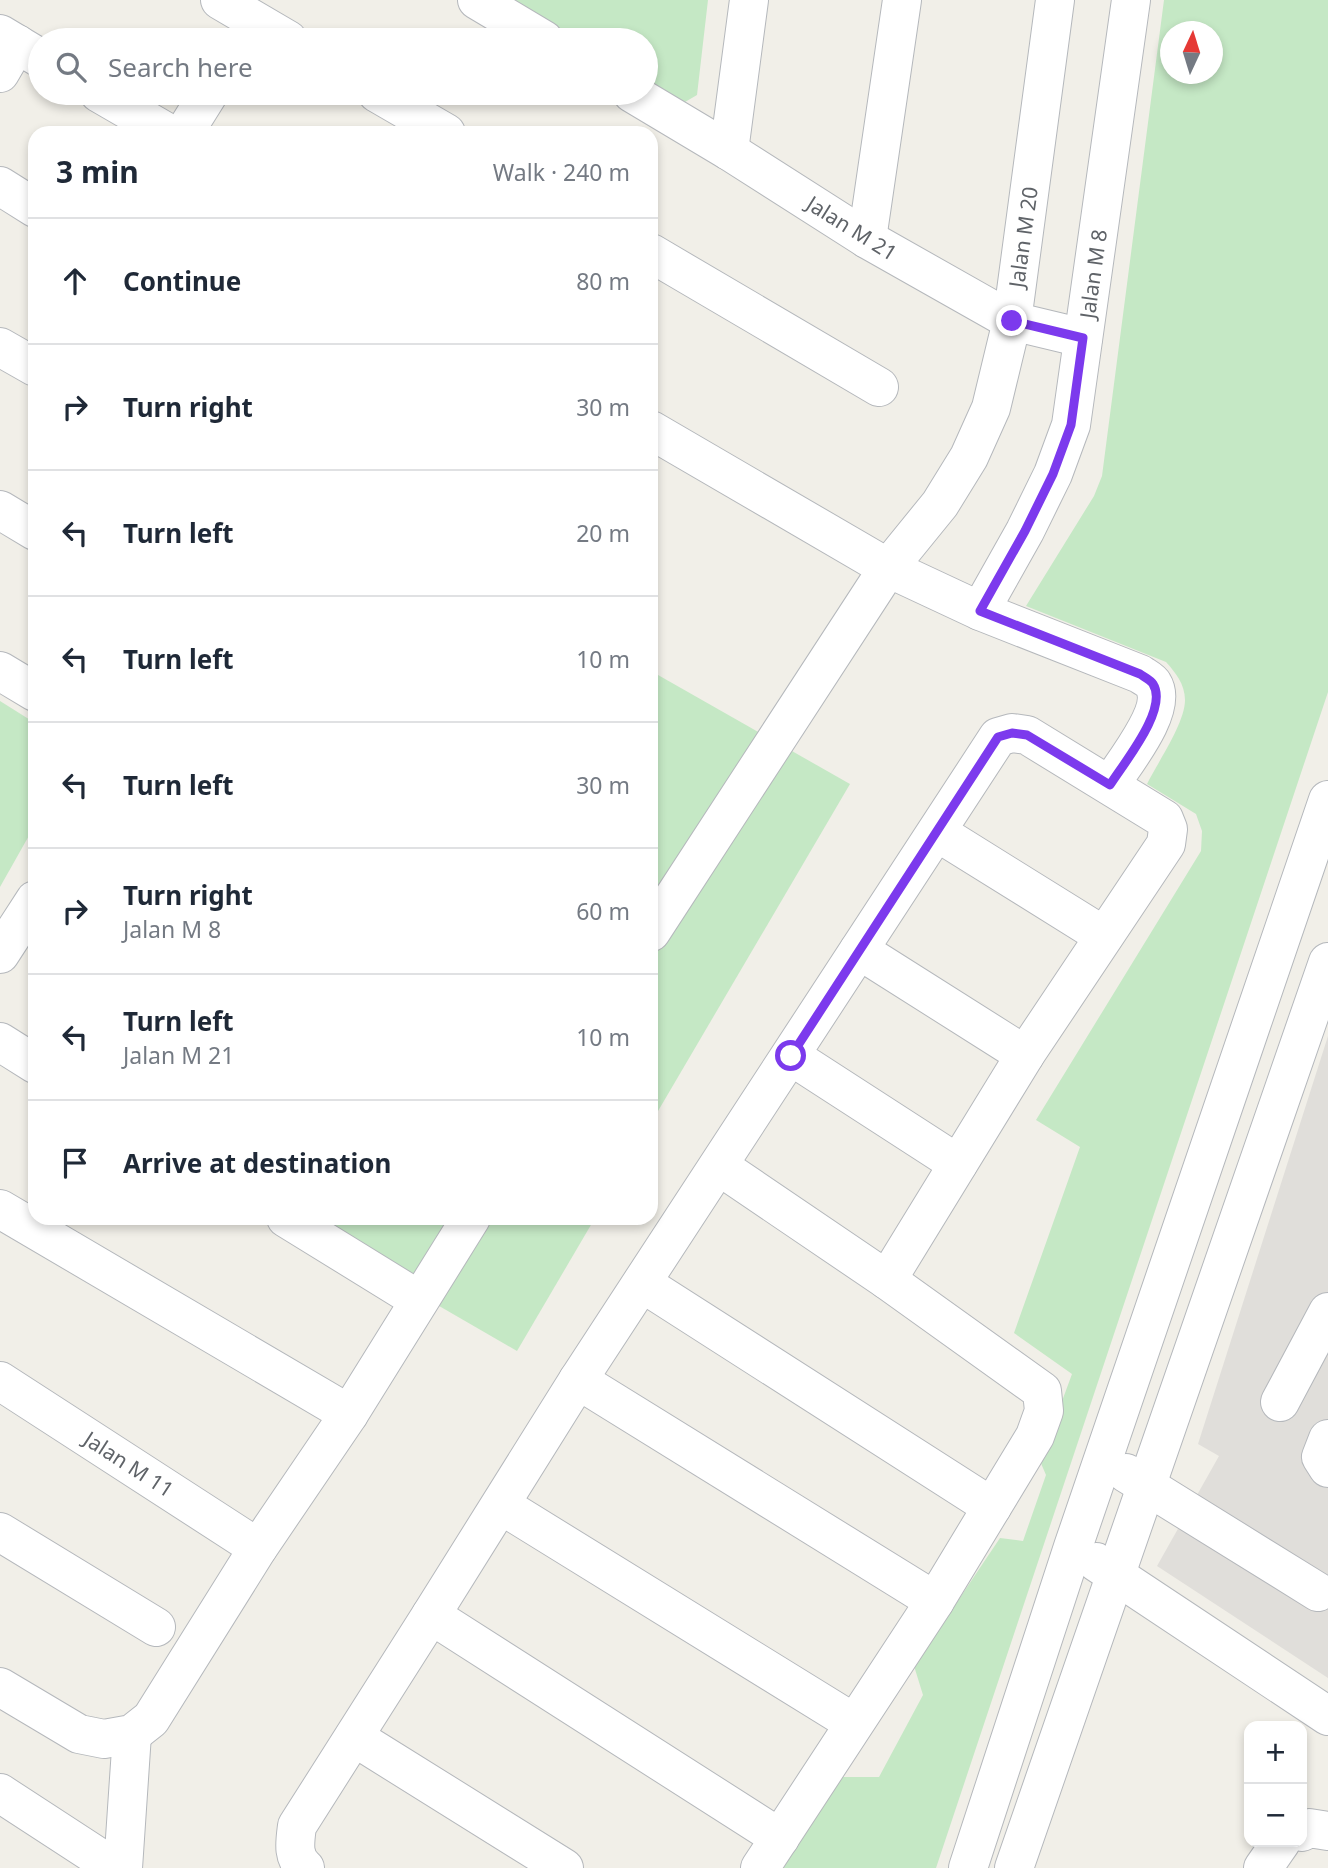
<!DOCTYPE html>
<meta charset="utf-8">
<style>
body{margin:0;font-family:"Noto Sans",sans-serif;background:#f6f6f7;color:#1f2937}
.controls{position:absolute;right:21px;bottom:21px;display:grid;overflow:hidden;border-radius:14px;box-shadow:0 4px 10px #0003}
.controls button{width:63px;height:63px;display:grid;place-items:center;padding:0;border:0;border-bottom:2px solid #e0e1e3;background:#fff;color:#1f2937;font:35px sans-serif}
.compass{position:absolute;left:1160px;top:21px;width:63px;height:63px;border-radius:50%;background:#fff;box-shadow:0 4px 10px #0003;rotate:4deg}
.stop{position:absolute;width:21px;height:21px;margin:-16px;border:5px solid #7c3aed;border-radius:50%;background:#fff}
.stop.end{background:#7c3aed;border-color:#fff;box-shadow:0 2px 7px #0008}
.list{margin:0;padding:0;list-style:none}
h2{display:flex;justify-content:space-between;align-items:center;height:91px;margin:0;padding:0 28px;font-size:30px}
h2 small{font-size:23px;font-weight:400;color:#747a83}
.list li{display:grid;grid-template-columns:46px 1fr auto;gap:21px;align-items:center;box-sizing:border-box;height:126px;padding:0 28px;border-top:2px solid #e0e1e3}
.list b{display:block;font-size:26px;white-space:nowrap}
.list p{margin:0;font-size:23px;white-space:nowrap;color:#747a83}
.list em{font-size:23px;font-style:normal;color:#747a83}
.icon{flex:none;width:38px;height:38px;fill:none;stroke:currentColor;stroke-width:2;stroke-linecap:round;stroke-linejoin:round}
.map{position:relative;flex:none;width:1328px;height:1868px;overflow:hidden}
.search{position:absolute;background:#fff;box-shadow:0 4px 10px #0003;left:28px;top:28px;width:630px;height:77px;display:flex;align-items:center;gap:18px;box-sizing:border-box;padding:0 24px;border-radius:38px;color:#747a83;font-size:26px}
.panel{position:absolute;background:#fff;box-shadow:0 4px 10px #0003;left:28px;top:126px;width:630px;height:1099px;border-radius:21px}
.map>svg:first-child{display:block}
</style>
<div class="map">
<svg width="1328" height="1868" viewBox="0 0 1328 1868">
<rect width="100%" height="100%" fill="#f1efe8"/>
<path fill="#e0deda" d="M1328,1036v642l-171,-112 62,-110 -21,-12z"/>
<g fill="#c5e8c5" fill-rule="evenodd">
<path d="M495,0h213l-11,95 -24,14 -27,-17v-52h-85z"/>
<path d="M1164,0h164v692l-392,1176h-154l60,-91h37l44,-82 -9,-29 86,-128 23,3 23,-66 -6,-14 32,-87 -58,-41 66,-186 -44,-27 165,-269 1,-20 -6,-17 -49,-30c11,-22 38,-61 38,-84 0,-16 -10,-28 -19,-38l-140,-56 68,-110 8,-20zM1170,32h42v42h-42z"/>
<path d="M651,671l199,113 -199,339z"/>
<path d="M0,701l35,22v102l-35,62z"/>
<path d="M287,1218h308l-78,133z"/>
</g>
<g fill="none" stroke-linecap="round" stroke-linejoin="round">
<defs>
<g id="minor">
<path d="M220,0l68,40"/>
<path d="M477,0l67,40"/>
<path d="M0,34l40,24"/>
<path d="M0,73l17,-29"/>
<path d="M99,93l69,40"/>
<path d="M377,93l69,40"/>
<path d="M632,93l97,58 138,88 145,82 71,17"/>
<path d="M184,133l25,-40"/>
<path d="M729,151l20,-151"/>
<path d="M0,186l35,22"/>
<path d="M867,239l35,-239"/>
<path d="M651,253l228,134"/>
<path d="M0,347l35,20"/>
<path d="M651,430l237,138 92,43 160,63c4,3 11,6 13,10 16,25 -30,80 -43,101"/>
<path d="M0,510l35,21"/>
<path d="M980,611l45,-80 28,-57 18,-49 60,-425"/>
<path d="M0,671l35,21"/>
<path d="M937,832l167,104"/>
<path d="M651,932l237,-364 52,-64 29,-47 22,-49 21,-87 43,-321"/>
<path d="M859,950l166,105"/>
<path d="M0,954l35,-54"/>
<path d="M0,1042l35,22"/>
<path d="M791,1056l167,108"/>
<path d="M719,1166l168,114 155,111 2,20 -9,25 -100,165 -175,267"/>
<path d="M0,1209l349,205"/>
<path d="M286,1218l133,82"/>
<path d="M642,1283l350,224"/>
<path d="M578,1380l357,221"/>
<path d="M0,1381l258,167"/>
<path d="M1280,1402l48,-90"/>
<path d="M1328,1439l-7,18 7,11"/>
<path d="M1126,1473l192,119"/>
<path d="M501,1505l353,218"/>
<path d="M0,1532l156,95"/>
<path d="M1096,1562l232,154"/>
<path d="M431,1615l349,223"/>
<path d="M0,1687l79,47 25,5 28,-5 19,-15 107,-171 91,-134 122,-196"/>
<path d="M354,1737l210,131"/>
<path d="M0,1793l115,75"/>
<path d="M1302,1832l7,-4 19,3"/>
<path d="M123,1868l9,-134"/>
<path d="M305,1868c-13,-11 -10,-26 -8,-42l134,-211 147,-235 420,-643 14,-4 15,2 137,84 4,10 -2,15 -141,211 -138,225"/>
<path d="M968,1868l105,-321 255,-747"/>
<path d="M1014,1868l314,-906"/>
<path d="M1263,1868l18,-26"/>
</g>
</defs>
<use href="#minor" stroke="#b5b8bc" stroke-width="40"/>
<use href="#minor" stroke="#fff" stroke-width="38"/>
</g>
<g fill="none" stroke-linecap="round" stroke-linejoin="round">
<path stroke="#7c3aed" stroke-width="9" d="M791,1056l207,-319 14,-4 15,2 83,50c13,-21 59,-76 43,-101 -2,-4 -9,-7 -13,-10l-160,-63 45,-80 28,-57 18,-49 12,-87 -71,-17"/>
</g>
<g text-anchor="middle" dominant-baseline="central" stroke-width="5" stroke-linejoin="round" paint-order="stroke">
<g font-size="21" fill="#5f6368" stroke="#fff">
<text transform="translate(852 228) rotate(32)">Jalan M 21</text>
<text transform="translate(1023 237) rotate(-82)">Jalan M 20</text>
<text transform="translate(1093 274) rotate(-82)">Jalan M 8</text>
<text transform="translate(129 1464) rotate(33)">Jalan M 11</text>
</g>
</g>
</svg>
<div class="controls">
<button>+</button>
<button>−</button>
</div>
<svg class="compass" viewBox="-18 -18 36 36"><path d="M0-13l5 13h-10z" fill="#e53935"/><path d="M0 13l5-13h-10z" fill="#747a83"/></svg>
<div class="stop" style="left:791px;top:1056px"></div>
<div class="stop end" style="left:1012px;top:321px"></div>
<div class="search"><svg class="icon" aria-label="search" viewBox="0 0 24 24"><circle cx="10" cy="10" r="6"/><path d="M15 15l6 6"/></svg>Search here</div>
<section class="panel">
<h2>3 min<small>Walk · 240 m</small></h2>
<ul class="list">
<li><svg class="icon" aria-label="ahead" viewBox="0 0 24 24"><path d="M12 20V5M6 11l6-6 6 6"/></svg><div><b>Continue</b></div><em>80 m</em></li>
<li><svg class="icon" aria-label="right" viewBox="0 0 24 24"><path d="M7 20v-9h11M14 6l5 5-5 5"/></svg><div><b>Turn right</b></div><em>30 m</em></li>
<li><svg class="icon" aria-label="left" viewBox="0 0 24 24"><path d="M17 20v-9H6M10 6l-5 5 5 5"/></svg><div><b>Turn left</b></div><em>20 m</em></li>
<li><svg class="icon" aria-label="left" viewBox="0 0 24 24"><path d="M17 20v-9H6M10 6l-5 5 5 5"/></svg><div><b>Turn left</b></div><em>10 m</em></li>
<li><svg class="icon" aria-label="left" viewBox="0 0 24 24"><path d="M17 20v-9H6M10 6l-5 5 5 5"/></svg><div><b>Turn left</b></div><em>30 m</em></li>
<li><svg class="icon" aria-label="right" viewBox="0 0 24 24"><path d="M7 20v-9h11M14 6l5 5-5 5"/></svg><div><b>Turn right</b><p>Jalan M 8</p></div><em>60 m</em></li>
<li><svg class="icon" aria-label="left" viewBox="0 0 24 24"><path d="M17 20v-9H6M10 6l-5 5 5 5"/></svg><div><b>Turn left</b><p>Jalan M 21</p></div><em>10 m</em></li>
<li><svg class="icon" aria-label="arrive" viewBox="0 0 24 24"><path d="M6 21V4h12l-3 4 3 4H6"/></svg><div><b>Arrive at destination</b></div></li>
</ul>
</section>
</div>
